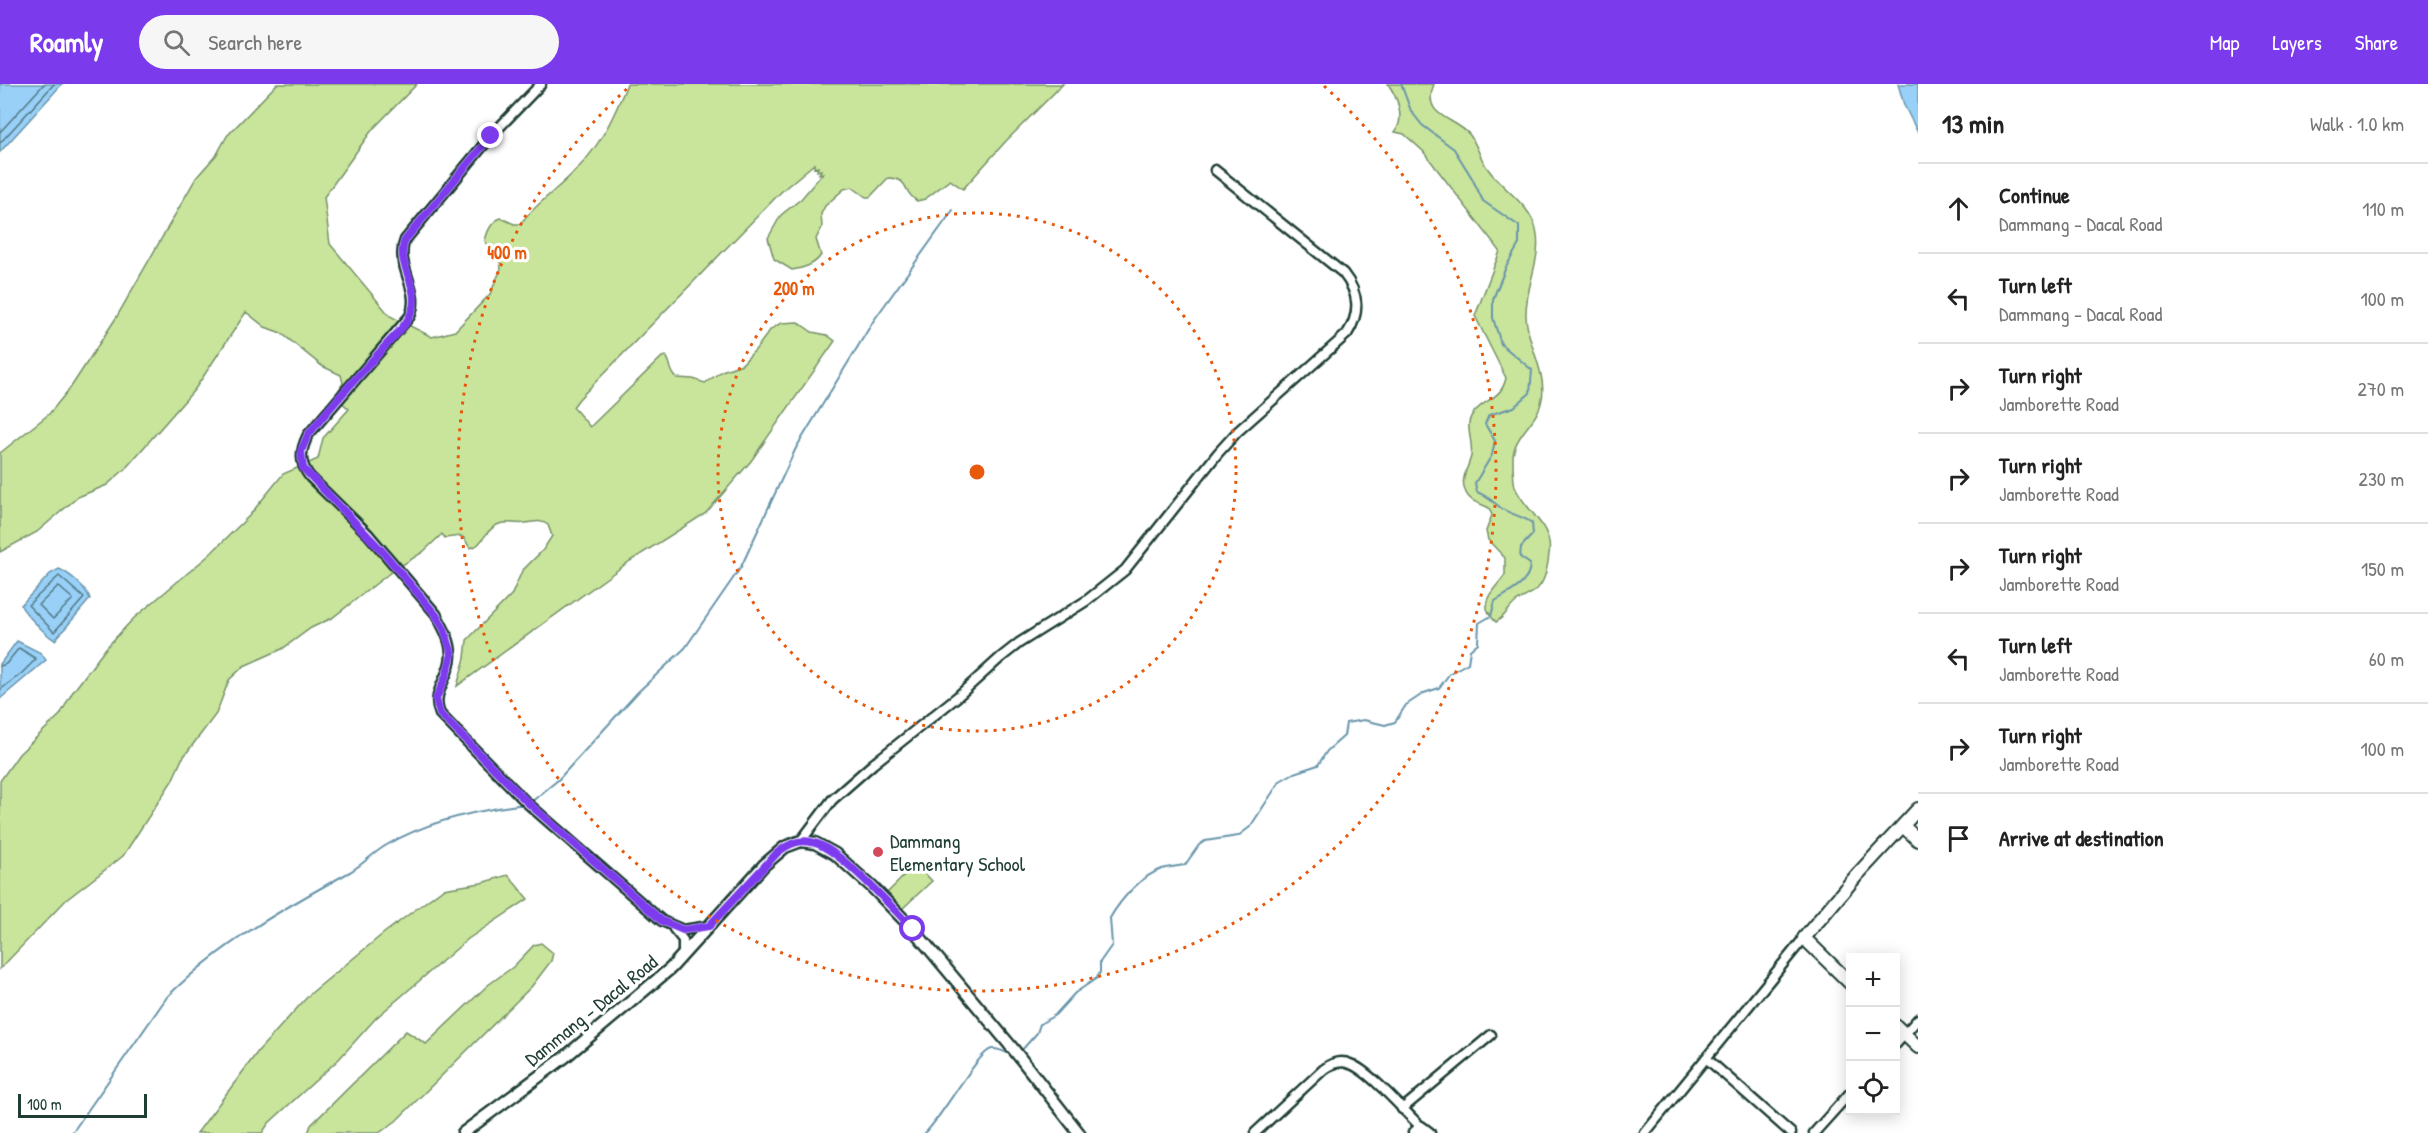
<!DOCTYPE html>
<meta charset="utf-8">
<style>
body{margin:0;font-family:"Patrick Hand",sans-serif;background:#f6f6f6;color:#222}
.controls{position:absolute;right:18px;bottom:18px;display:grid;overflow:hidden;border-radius:0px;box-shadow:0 3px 15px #0003}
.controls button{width:54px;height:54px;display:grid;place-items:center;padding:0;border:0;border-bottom:2px solid #e0e0e0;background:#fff;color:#222;font:30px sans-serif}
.scale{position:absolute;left:18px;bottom:15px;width:129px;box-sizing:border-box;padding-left:6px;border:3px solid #1f3d34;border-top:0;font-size:16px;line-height:21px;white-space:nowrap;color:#1f3d34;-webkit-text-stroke:4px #fff;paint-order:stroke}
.stop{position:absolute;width:18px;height:18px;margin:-14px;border:4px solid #7c3aed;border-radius:50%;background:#fff}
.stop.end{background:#7c3aed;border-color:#fff;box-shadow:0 2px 6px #0008}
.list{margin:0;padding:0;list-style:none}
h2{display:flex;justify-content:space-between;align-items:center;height:78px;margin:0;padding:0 24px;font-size:26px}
h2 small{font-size:20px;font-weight:400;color:#767676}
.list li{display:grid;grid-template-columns:39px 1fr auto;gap:18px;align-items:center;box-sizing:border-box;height:90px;padding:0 24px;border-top:2px solid #e0e0e0}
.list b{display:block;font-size:22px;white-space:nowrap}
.list p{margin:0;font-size:20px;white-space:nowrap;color:#767676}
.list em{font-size:20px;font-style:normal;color:#767676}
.icon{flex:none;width:33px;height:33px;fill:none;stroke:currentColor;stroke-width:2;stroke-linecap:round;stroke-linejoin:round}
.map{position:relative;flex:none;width:1918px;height:1049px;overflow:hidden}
header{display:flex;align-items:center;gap:36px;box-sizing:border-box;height:84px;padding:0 30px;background:#7c3aed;color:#fff}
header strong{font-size:28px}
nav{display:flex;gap:33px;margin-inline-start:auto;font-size:21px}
.search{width:420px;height:54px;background:#f6f6f6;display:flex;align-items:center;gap:15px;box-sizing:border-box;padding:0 21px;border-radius:33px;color:#767676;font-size:22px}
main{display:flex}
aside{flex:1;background:#fff}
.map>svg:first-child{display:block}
</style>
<header>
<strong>Roamly</strong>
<div class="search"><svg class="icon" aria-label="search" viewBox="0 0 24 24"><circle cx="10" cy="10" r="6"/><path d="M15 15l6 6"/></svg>Search here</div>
<nav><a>Map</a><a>Layers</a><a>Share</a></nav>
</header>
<main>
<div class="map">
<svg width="1918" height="1049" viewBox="0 0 1918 1049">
<rect width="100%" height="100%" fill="#fff"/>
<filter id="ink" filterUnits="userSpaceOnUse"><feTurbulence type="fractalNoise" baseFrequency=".0167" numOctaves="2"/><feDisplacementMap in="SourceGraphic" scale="12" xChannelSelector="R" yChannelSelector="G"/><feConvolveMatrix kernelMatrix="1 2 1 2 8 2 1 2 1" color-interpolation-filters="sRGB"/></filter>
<g filter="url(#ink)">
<g fill="#c9e49b" stroke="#749068" stroke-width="1.5">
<path d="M277,0h140l-45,46 -48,67 6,47 60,72 42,21 23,-6 35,-37 11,-25 -1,-7 -15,-21c2,-9 7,-20 16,-23l13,6h6c17,-21 39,-36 57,-55 24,-24 38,-55 50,-85h436l-57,57 -43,48 -13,-9 -25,19 -8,2c-16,-10 -6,-22 -29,-23l-18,19h-4l-14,-10 -8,2 -19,17 -4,8 1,13 -6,12 5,16c-6,10 -18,13 -29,15l-18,-11 -6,-21 13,-23 20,-16 22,-26 -4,1 2,-4 -4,1 1,-4 -4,1v-4l-31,26 -204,209 -6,8 17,20 72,-70 4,-1c6,8 3,16 11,22l16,1 12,4 17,-12 20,-7 14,-15 15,-20 10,-6 17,-1 14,10 15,3 8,6 -84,120 -45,52 -76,48 -173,125 8,-28 2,-18 45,-46 10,-23 21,-21 9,-14 -4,-11c-7,-6 -14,-3 -23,-2 -9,2 -19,-3 -28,2 -13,6 -15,22 -27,23l-6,-10 -3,-2 -16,2 -3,-4 -19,18 -32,20 -59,46 -21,10 -29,21 -38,17 -15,14 -13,34 -34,45 -10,22 -49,75 -57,44 -66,69v-188l19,-27 41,-39 12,-22 34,-45 27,-29 75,-63 41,-40 34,-42 35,-15 5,-21 26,-29 -14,-13 8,-13 -2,-8 -19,-9 -41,-33 -16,-6 -19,-15 -51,77 -70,80 -18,16 -29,12 -41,35 -37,20v-99l49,-39 22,-27 45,-69 80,-140 21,-24 10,-18z"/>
<path d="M1388,0h46c-13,32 19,33 35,50 8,9 10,24 19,35 14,20 42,35 48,60 7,29 -11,57 -10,86 0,28 21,56 16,84 -3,23 -30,36 -29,61 0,7 0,19 2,27 9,23 39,39 34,67 -1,10 -4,27 -11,34 -6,7 -16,9 -23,15 -7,6 -10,14 -19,19 -20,-20 -4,-29 9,-47v-17l-17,-18 -2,-9 6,-16 -3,-7c-9,-5 -19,-6 -23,-15 -7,-13 2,-24 5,-37 3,-14 -7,-29 1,-41 11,-17 29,-14 34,-37l-31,-62 25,-65 -77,-100 -19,-17 -9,-2c10,-14 3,-34 -7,-48z"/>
<path d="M916,780l16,17 -30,28 -15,-16z"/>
<path d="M508,791l20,24 -60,40 -92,79 -37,41 -70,64 -7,10h-65l62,-83 51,-56 74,-61 59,-44 38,-6z"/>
<path d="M541,859l12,10 -2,8 -19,25 -136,135 -17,12h-71l3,-8 95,-94 20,13 62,-59 25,-18 21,-22z"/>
</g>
<g fill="#99d0f8" stroke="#6895aa" stroke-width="1.5">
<path d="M0,0h62l-62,68z"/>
<path d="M1898,0h20v49l-14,-28z"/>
<path d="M59,485c10,4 28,19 31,30l-35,41c-7,-3 -32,-28 -34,-35l29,-31z"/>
<path d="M17,557l24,12 5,7 -46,39v-35z"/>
</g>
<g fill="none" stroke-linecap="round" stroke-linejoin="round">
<g stroke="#507882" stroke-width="1.5">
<path d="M0,48l44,-48"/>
<path d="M0,59l54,-59"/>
<path d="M59,492l25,22 -30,34 -26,-27z"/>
<path d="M58,502l15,13 -20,20 -14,-14z"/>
<path d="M0,582l6,-2 13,-16 17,11 -14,14 -22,17"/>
</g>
<g stroke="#6895aa" stroke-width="2">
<path d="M530,719l28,-23 80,-88 47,-44 56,-81 55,-119 78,-128 79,-110"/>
<path d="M1021,967l16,-18 3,-9 15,-9 20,-22 22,-15 3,-6v-10l12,-17 -2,-27c11,-19 31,-42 52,-49 7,-2 16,-3 23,-4l14,-20 6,-4 33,-5 12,-9 30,-46 14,-8 24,-8 9,-14 17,-15 2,-13 18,-3 21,5 10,-3 11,-17 18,-12 15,-5 11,-15 18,-10 2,-13 8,-7 1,-20 12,-7 4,-15c16,-10 34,-16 35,-37l-10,-7 1,-10 12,-13 -1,-11c-9,-7 -21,-8 -31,-15 -8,-6 -14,-12 -24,-16l-2,-9 17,-28 3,-14 -10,-17 4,-9 25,-8 16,-14 2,-23 -31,-26 -8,-26v-19l13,-32 13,-23v-18l-36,-25 -11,-23 -18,-29 -32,-24 -11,-14 -10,-27"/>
<path d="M72,1049l95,-136c52,-52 117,-89 181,-124 13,-7 24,-19 37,-27 42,-25 92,-36 140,-42"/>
<path d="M925,1049c15,-13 53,-82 67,-84 8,-1 16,5 22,7"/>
</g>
<defs>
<g id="minor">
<path d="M541,0l-50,52 -86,104c-11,26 17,49 5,76l-102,119c-8,16 -9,28 2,42l58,57 68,80c7,13 15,26 15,41 0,22 -21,37 -11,59l86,88 136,119 21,9 26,-4"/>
<path d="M801,757l31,-41 41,-36 84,-67 43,-39 19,-15 67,-42 39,-31 93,-117 19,-21 110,-98c14,-22 12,-41 -4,-61l-128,-103"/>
<path d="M674,845l9,11v15"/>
<path d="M1896,960l22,-25"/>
<path d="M1706,974l85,75"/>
<path d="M1402,1025l89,-74"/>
<path d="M1255,1049l69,-64c8,-6 17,-9 26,-5 19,6 55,48 71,63"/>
<path d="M1645,1049l159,-195"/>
<path d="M1814,1049l36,-40"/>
</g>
<g id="tertiary">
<path d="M463,1049l102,-76 106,-89 93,-103 21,-18 16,-6 14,2 20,11 37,33 41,42 101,121 65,83"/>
<path d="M1414,1049l7,-6 8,6"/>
</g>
<g id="secondary">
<path d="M1903,742l15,14"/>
<path d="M1850,899l-46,-45 53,-63 61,-66"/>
<path d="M1896,942l22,21"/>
</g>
</defs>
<use href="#minor" stroke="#1f3d34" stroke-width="13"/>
<use href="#tertiary" stroke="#1f3d34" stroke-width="15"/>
<use href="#secondary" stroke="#1f3d34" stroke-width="16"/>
<use href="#minor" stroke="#fff" stroke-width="8"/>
<use href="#tertiary" stroke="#fff" stroke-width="10"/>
<use href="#secondary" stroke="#fff" stroke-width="12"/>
</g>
</g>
<g fill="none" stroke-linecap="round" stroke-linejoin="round" filter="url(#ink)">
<path stroke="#7c3aed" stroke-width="8" d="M491,52l-86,104c-10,24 16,46 7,71 -5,15 -21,28 -31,40 -25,27 -50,55 -73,84l-7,16 2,17 80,84 53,63 8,14 8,25 -6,22 -10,23 4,15 86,87 136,120 21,9 26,-4 68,-73c11,-9 23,-15 38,-10 25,7 78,65 98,86"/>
</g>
<g fill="none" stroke="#e8590c" stroke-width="3" stroke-dasharray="3 6">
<circle cx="977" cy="388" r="259"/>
<path d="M1324 2A519 519 0 1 1 630 2"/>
</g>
<circle fill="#d1495b" stroke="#fff" stroke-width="2" cx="878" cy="768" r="6"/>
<g text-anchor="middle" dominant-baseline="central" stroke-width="6" stroke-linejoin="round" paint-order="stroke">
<g font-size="20" fill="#1f3d34" stroke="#fff" text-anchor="start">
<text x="890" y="756">Dammang<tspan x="890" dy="23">Elementary School</tspan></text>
</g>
<g font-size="20" fill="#1f3d34" stroke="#fff">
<text transform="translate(591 926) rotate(-39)">Dammang - Dacal Road</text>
</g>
</g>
<circle cx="977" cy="388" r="9" fill="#e8590c" stroke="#fff" stroke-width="3"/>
<g font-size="18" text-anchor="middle" font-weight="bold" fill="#e8590c" stroke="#fff" stroke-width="6" stroke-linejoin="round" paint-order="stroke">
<text x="507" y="175">400 m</text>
<text x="794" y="211">200 m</text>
</g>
</svg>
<div class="controls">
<button>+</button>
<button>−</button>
<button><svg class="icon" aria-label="locate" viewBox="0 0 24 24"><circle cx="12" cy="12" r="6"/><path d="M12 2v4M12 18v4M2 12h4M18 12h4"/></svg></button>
</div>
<div class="scale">100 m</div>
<div class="stop" style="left:913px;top:845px"></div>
<div class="stop end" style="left:491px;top:52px"></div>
</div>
<aside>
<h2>13 min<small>Walk · 1.0 km</small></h2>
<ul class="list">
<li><svg class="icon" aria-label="ahead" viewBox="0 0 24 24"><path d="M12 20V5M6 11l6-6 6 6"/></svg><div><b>Continue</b><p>Dammang - Dacal Road</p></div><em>110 m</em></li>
<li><svg class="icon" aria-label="left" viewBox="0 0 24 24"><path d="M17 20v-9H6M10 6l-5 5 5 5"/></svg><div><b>Turn left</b><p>Dammang - Dacal Road</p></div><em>100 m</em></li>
<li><svg class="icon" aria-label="right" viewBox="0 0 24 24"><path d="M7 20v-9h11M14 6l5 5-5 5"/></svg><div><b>Turn right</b><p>Jamborette Road</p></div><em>270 m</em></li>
<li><svg class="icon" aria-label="right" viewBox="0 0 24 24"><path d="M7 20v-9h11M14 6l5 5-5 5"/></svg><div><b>Turn right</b><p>Jamborette Road</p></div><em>230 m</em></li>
<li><svg class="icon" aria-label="right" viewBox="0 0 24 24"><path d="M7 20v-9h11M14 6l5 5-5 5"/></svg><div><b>Turn right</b><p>Jamborette Road</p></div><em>150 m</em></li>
<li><svg class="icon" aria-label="left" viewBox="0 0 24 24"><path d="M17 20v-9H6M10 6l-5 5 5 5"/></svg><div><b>Turn left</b><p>Jamborette Road</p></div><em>60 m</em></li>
<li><svg class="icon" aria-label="right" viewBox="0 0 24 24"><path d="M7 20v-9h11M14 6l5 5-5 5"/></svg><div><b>Turn right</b><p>Jamborette Road</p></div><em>100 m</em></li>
<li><svg class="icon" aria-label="arrive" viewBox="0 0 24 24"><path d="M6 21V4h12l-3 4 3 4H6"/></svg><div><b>Arrive at destination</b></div></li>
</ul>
</aside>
</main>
